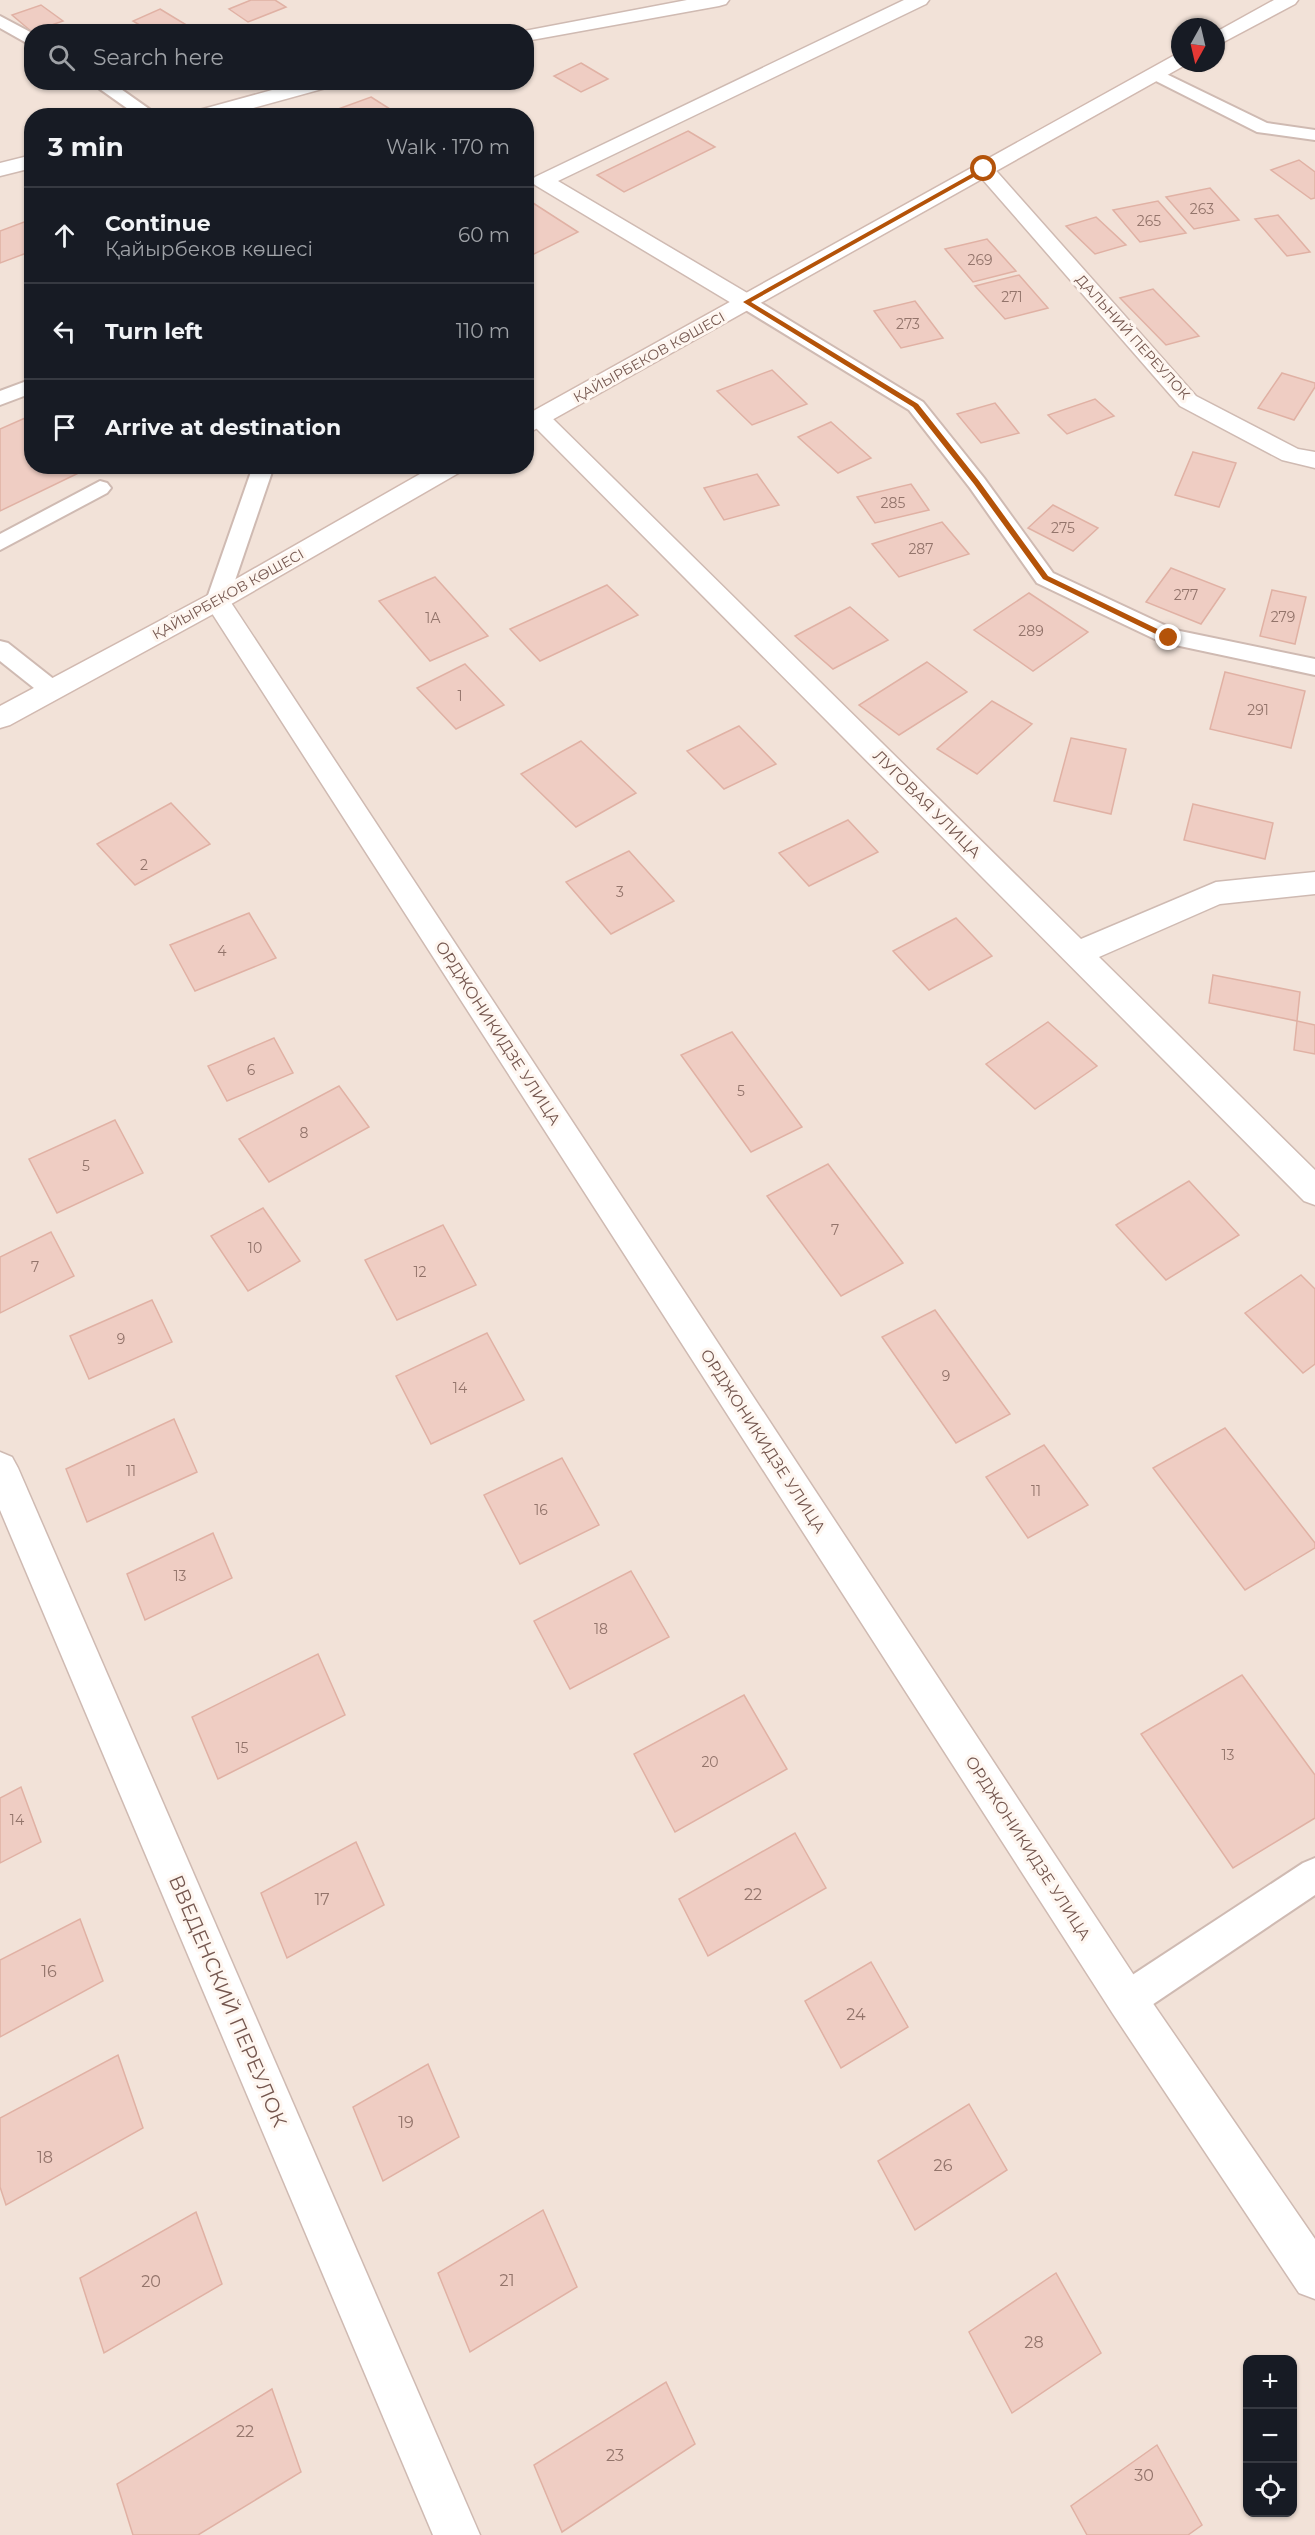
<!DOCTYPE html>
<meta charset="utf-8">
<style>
body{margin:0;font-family:Montserrat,sans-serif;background:#20242c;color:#f1f3f6}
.controls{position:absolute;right:18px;bottom:18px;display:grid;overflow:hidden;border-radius:12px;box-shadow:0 2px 4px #0004}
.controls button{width:54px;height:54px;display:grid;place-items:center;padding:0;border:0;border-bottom:2px solid #363941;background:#171b24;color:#f1f3f6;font:30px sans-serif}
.compass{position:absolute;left:1171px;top:18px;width:54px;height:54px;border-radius:50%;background:#171b24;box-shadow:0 2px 4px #0004;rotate:188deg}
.stop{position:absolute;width:18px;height:18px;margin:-14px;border:4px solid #b45309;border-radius:50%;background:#fff}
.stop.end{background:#b45309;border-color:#fff;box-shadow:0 2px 6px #0008}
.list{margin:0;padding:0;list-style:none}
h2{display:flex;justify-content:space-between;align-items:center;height:78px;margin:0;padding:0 24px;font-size:26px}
h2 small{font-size:20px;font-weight:400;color:#9ea1a6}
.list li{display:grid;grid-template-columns:39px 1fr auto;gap:18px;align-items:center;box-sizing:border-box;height:96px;padding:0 24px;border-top:2px solid #363941}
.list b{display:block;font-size:22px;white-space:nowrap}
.list p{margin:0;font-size:20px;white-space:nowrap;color:#9ea1a6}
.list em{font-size:20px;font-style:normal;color:#9ea1a6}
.icon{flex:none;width:33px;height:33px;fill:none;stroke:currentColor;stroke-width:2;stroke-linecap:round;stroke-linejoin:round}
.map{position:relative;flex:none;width:1315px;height:2535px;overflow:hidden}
.search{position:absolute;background:#171b24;box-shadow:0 2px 4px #0004;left:24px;top:24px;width:510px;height:66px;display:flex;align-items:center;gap:15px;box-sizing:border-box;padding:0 21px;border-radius:24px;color:#9ea1a6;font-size:22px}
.panel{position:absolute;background:#171b24;box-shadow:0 2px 4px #0004;left:24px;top:108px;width:510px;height:366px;border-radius:24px}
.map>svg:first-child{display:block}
</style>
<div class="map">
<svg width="1315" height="2535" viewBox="0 0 1315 2535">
<rect width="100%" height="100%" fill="#fbf1e9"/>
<path fill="#f2e2d8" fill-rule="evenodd" d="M0,0h1315v2535h-1315zM1180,27h36v36h-36zM32,32h494v50h-494zM32,116h494v350h-494zM1248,2360h44v152h-44z"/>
<g fill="#efcdc3" stroke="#e0b1a4" stroke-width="1.5">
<path d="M251,0h24l11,7 -38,15 -19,-13z"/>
<path d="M41,5l22,16 -31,11 -20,-17z"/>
<path d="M160,9l38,23h-47l-18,-11z"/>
<path d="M581,63l27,16 -27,13 -27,-16z"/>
<path d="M371,97l30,19h-82z"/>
<path d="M688,131l27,16 -91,45 -27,-17z"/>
<path d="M1299,160l16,12v26l-4,1 -40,-29z"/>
<path d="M1210,188l29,32 -45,9 -28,-32z"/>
<path d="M1158,201l28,32 -46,9 -27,-32z"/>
<path d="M533,203l45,29 -52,26v-52z"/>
<path d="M1278,215l32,37 -23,4 -32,-37z"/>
<path d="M1096,217l30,28 -31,9 -29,-28z"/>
<path d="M32,219v32l-32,12v-32z"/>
<path d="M987,239l29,32 -43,11 -28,-33z"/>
<path d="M1019,275l29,33 -43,11 -30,-33z"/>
<path d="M1153,289l46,47 -33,9 -46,-47z"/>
<path d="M915,301l28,37 -42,10 -27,-37z"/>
<path d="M772,370l35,34 -55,21 -35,-34z"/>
<path d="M1282,373l33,10v4l-21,33 -36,-12z"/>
<path d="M1095,399l19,17 -47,18 -19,-19z"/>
<path d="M995,403l24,30 -38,10 -24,-29z"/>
<path d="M32,415v51h61l-93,45v-82z"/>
<path d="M831,422l40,36 -33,15 -40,-36z"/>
<path d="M1193,452l43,11 -17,44 -44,-12z"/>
<path d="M757,474l22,31 -55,15 -20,-32z"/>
<path d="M911,484l18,26 -54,13 -18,-26z"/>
<path d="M1053,505l45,23 -25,23 -45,-23z"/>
<path d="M942,522l27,32 -70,23 -27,-33z"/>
<path d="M1171,568l54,21 -24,35 -55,-22z"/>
<path d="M435,577l53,59 -58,25 -51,-60z"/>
<path d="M607,585l31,30 -98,46 -30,-32z"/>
<path d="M1272,590l34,7 -11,47 -35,-8z"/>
<path d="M1029,593l59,39 -55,39 -59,-41z"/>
<path d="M850,607l38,33 -55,29 -38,-33z"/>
<path d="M927,662l40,30 -68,43 -40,-30z"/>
<path d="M465,664l39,41 -48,24 -39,-41z"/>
<path d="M1225,672l80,19 -14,57 -81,-19z"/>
<path d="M992,701l40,23 -55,50 -40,-25z"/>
<path d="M739,726l37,38 -52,25 -37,-38z"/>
<path d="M1071,738l55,11 -15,65 -57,-13z"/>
<path d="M581,741l55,52 -60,34 -55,-53z"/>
<path d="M171,803l39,41 -75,41 -38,-41z"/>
<path d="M1193,804l80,19 -8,36 -81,-19z"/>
<path d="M848,820l30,32 -69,34 -30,-33z"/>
<path d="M629,851l45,50 -63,33 -45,-52z"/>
<path d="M249,913l27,45 -81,33 -25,-46z"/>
<path d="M956,918l36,38 -63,34 -36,-39z"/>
<path d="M1213,975l87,17 -3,29 -88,-18z"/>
<path d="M1297,1021l18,4v29l-21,-4z"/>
<path d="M1048,1022l49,44 -62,43 -49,-45z"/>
<path d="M732,1032l70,95 -51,25 -70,-97z"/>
<path d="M274,1038l19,35 -66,28 -19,-35z"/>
<path d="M339,1086l30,41 -100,55 -30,-43z"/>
<path d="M115,1120l28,53 -86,40 -28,-54z"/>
<path d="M828,1164l75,99 -62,33 -74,-100z"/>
<path d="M1189,1181l50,54 -73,45 -50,-55z"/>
<path d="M263,1208l37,53 -52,30 -37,-55z"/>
<path d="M443,1225l33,60 -79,35 -32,-60z"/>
<path d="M51,1232l23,44 -74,37v-56z"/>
<path d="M1301,1275l14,14v75l-12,9 -58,-60z"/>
<path d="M152,1300l20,42 -83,37 -19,-43z"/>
<path d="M935,1310l75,104 -54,29 -74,-106z"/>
<path d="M487,1333l37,67 -93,44 -35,-68z"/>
<path d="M174,1419l23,53 -110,50 -21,-53z"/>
<path d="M1225,1428l90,115v5l-70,42 -92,-122z"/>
<path d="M1044,1445l44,60 -60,33 -42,-61z"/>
<path d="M562,1458l37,67 -79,39 -36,-69z"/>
<path d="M213,1533l19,45 -87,42 -18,-46z"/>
<path d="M631,1571l38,66 -99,52 -36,-68z"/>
<path d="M318,1654l27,61 -127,64 -26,-62z"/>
<path d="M1242,1675l73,100v43l-82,50 -92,-134z"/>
<path d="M744,1695l43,74 -112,63 -41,-78z"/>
<path d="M21,1787l20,55 -41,21v-65z"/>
<path d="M795,1833l31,55 -118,68 -29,-57z"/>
<path d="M356,1842l28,63 -97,53 -26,-65z"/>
<path d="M80,1919l23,62 -103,56v-77z"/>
<path d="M871,1962l37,65 -67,41 -36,-67z"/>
<path d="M118,2055l25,73 -137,77 -6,-18v-69z"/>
<path d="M428,2064l31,73 -76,44 -30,-74z"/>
<path d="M969,2104l38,66 -92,60 -37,-69z"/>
<path d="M543,2210l34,77 -107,65 -32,-79z"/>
<path d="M196,2212l26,72 -118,69 -24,-75z"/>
<path d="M1056,2273l45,80 -89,60 -43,-81z"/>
<path d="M666,2382l29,62 -133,88 -28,-67z"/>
<path d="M272,2389l29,83 -103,63h-65l-16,-51z"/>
<path d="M1157,2445l45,80 -14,10h-101l-16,-29z"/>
</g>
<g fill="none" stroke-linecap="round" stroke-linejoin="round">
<defs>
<g id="service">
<path d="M0,16l32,17v13l-32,-18z"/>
<path d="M1156,69l111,54 48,7v10l-58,-8 -107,-54 -3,-4 3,-4z"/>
<path d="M90,82h21l48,34h-21z"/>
<path d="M746,296l7,2 170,104 61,76 69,95 122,57 140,29v16l-154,-33 -124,-59 -67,-95 -61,-78 -170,-104 -3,-4 3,-4z"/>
<path d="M32,379v14l-32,12v-14z"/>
<path d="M253,466h21l-46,135 -3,5 -8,2 -8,-2 -3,-5z"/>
<path d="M100,481l7,2 4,5 -4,5 -107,57v-16z"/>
<path d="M0,641l8,2 52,41 4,6 -4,6 -8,2 -8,-2 -44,-35z"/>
<path d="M1315,1858v37l-175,118 -13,5 -13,-5 -5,-13 5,-13 189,-124z"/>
</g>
<g id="minor">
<path d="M687,0h42l-3,4 -7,2 -193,35v-9h-7z"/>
<path d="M904,0h25l-3,4 -368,177 196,116 3,5 -3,5 -8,2 -8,-2 -203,-122 -4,-4 4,-4z"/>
<path d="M301,82h35l-3,4 -109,30h-35l3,-4z"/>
<path d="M32,155v13l-32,8v-13z"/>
<path d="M984,163l7,2 205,231 102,53 17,3v16l-33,-8 -102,-54 -203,-233 -3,-4 3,-4z"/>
<path d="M539,411l8,2 534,526 135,-57 99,-10v22l-95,10 -121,53 216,213v35l-11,-4 -773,-778 -4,-5 4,-5z"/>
<path d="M0,1452l12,5 6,11 462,1067h-47l-433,-1025z"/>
</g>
<path id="tertiary" d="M217,592l9,3 915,1391 174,253v60l-16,-6 -186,-279 -905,-1407 -4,-6 4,-6z"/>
<g id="secondary">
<path d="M1274,0h24l-3,4 -79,42v-14z"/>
<path d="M1180,54v9l7,1 -653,366 -8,2v-17l647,-359z"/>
<path d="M434,466h31l-3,5 -236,136 -216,118 -10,3v-22l208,-111z"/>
</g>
</defs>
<use href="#service" stroke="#cfbab2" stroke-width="4"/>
<use href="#minor" stroke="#cfbab2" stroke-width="3"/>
<use href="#tertiary" stroke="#cfbab2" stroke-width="3"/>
<use href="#secondary" stroke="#d1b9b0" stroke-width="3"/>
<use href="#service" fill="#fff" fill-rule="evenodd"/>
<use href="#minor" fill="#fff" fill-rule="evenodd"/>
<use href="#tertiary" fill="#fff" fill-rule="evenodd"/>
<use href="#secondary" fill="#fff" fill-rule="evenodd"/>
</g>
<path fill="#b45309" d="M982,168l6,1 -237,133 167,102 61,77 69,95 124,60v3h-6l-123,-60 -69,-95 -61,-77 -170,-105z"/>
<g text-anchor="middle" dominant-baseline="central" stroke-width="6" stroke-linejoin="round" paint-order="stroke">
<g font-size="14" fill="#93746b">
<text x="1202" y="209">263</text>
<text x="1149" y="221">265</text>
<text x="980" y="260">269</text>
<text x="1012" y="297">271</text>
<text x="908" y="324">273</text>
<text x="893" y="503">285</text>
<text x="1063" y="528">275</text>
<text x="921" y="549">287</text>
<text x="1186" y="595">277</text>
<text x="1283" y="617">279</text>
<text x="433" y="618">1А</text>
<text x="1031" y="631">289</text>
<text x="460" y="696">1</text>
<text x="1258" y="710">291</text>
<text x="144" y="865">2</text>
<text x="620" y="892">3</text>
<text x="222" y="951">4</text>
<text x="251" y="1070">6</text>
<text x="741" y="1091">5</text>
<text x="304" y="1133">8</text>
<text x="86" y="1166">5</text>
<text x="835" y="1230">7</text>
<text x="255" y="1248">10</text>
<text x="35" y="1267">7</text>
<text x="420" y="1272">12</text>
<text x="121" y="1339">9</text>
<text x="946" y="1376">9</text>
<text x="460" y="1388">14</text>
<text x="131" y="1471">11</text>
<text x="1036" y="1491">11</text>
<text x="541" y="1510">16</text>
<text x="180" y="1576">13</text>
<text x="601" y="1629">18</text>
<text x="242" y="1748">15</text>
<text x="1228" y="1755">13</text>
<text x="710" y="1762">20</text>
<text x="17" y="1820">14</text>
</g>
<g font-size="14" fill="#74564e" stroke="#fef6f0">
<text transform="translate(1133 337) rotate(48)">ДАЛЬНИЙ ПЕРЕУЛОК</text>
<text transform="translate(649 357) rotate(-29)">ҚАЙЫРБЕКОВ КӨШЕСІ</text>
<text transform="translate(228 594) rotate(-29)">ҚАЙЫРБЕКОВ КӨШЕСІ</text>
</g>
<g font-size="16" fill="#74564e" stroke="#fef6f0">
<text transform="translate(927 804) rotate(45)">ЛУГОВАЯ УЛИЦА</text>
<text transform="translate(498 1033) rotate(57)">ОРДЖОНИКИДЗЕ УЛИЦА</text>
<text transform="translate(763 1441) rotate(57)">ОРДЖОНИКИДЗЕ УЛИЦА</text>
<text transform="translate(1028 1848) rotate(57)">ОРДЖОНИКИДЗЕ УЛИЦА</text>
</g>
<g font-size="16" fill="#93746b">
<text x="753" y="1894">22</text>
<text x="322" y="1899">17</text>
<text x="49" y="1971">16</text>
<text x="856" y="2014">24</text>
<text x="406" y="2122">19</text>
<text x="45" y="2157">18</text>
<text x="943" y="2165">26</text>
<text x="507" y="2280">21</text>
<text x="151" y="2281">20</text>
<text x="1034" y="2342">28</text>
<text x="245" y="2431">22</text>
<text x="615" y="2455">23</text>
<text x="1144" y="2475">30</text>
</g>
<g font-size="20" fill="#74564e" stroke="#fef6f0">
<text transform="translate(228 2001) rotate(67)">ВВЕДЕНСКИЙ ПЕРЕУЛОК</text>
</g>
</g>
</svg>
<div class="controls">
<button>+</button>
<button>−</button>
<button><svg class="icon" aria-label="locate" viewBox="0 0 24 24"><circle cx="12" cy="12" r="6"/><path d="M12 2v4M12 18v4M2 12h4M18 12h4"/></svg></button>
</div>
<svg class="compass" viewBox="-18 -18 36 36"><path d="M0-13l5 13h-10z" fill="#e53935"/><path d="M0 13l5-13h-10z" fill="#9ea1a6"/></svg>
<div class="stop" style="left:984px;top:169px"></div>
<div class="stop end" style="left:1169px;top:638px"></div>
<div class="search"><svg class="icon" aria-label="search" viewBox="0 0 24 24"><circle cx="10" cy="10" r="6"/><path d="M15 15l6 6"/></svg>Search here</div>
<section class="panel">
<h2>3 min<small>Walk · 170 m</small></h2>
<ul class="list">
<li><svg class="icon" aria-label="ahead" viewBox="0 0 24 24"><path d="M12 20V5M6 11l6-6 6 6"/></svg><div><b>Continue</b><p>Қайырбеков көшесі</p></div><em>60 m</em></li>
<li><svg class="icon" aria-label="left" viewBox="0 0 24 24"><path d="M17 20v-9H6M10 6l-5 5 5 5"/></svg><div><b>Turn left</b></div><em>110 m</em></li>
<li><svg class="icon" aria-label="arrive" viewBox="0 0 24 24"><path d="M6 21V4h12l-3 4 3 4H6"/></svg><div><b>Arrive at destination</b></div></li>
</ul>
</section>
</div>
